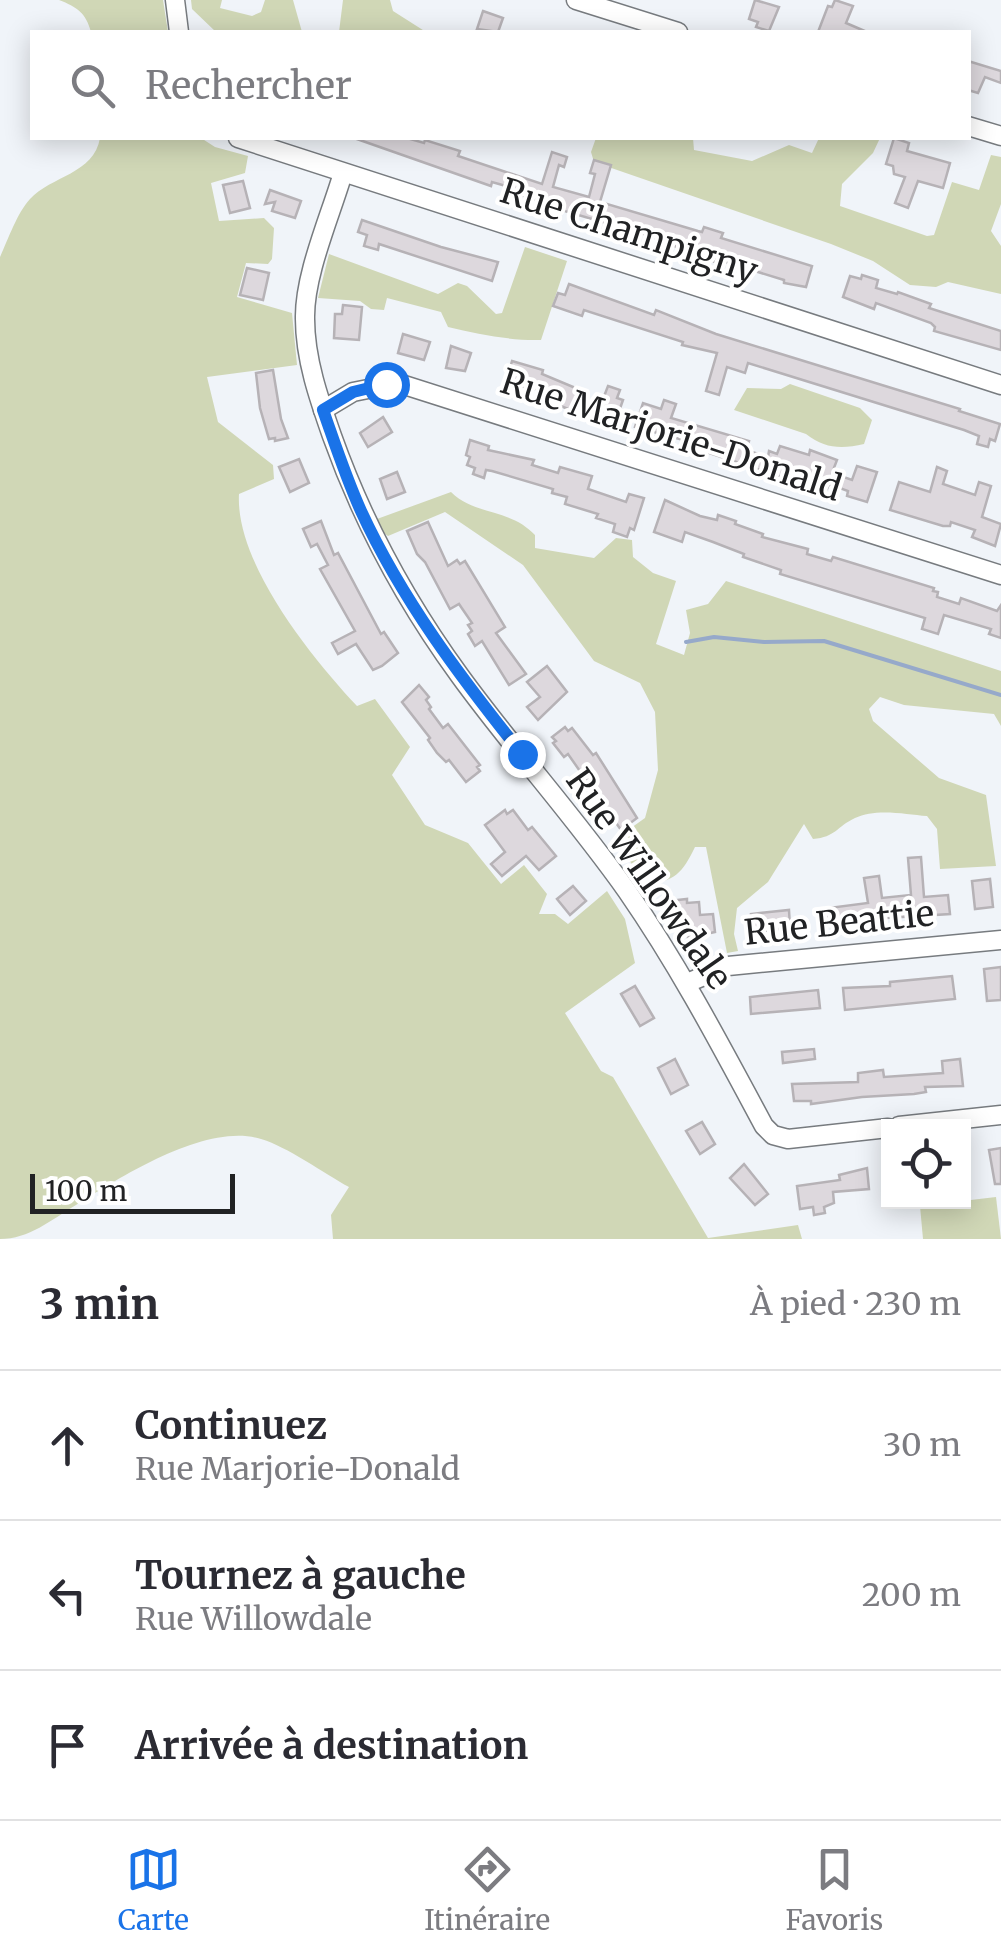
<!DOCTYPE html>
<html lang="fr">
<meta charset="utf-8">
<style>
body{margin:0;font-family:Merriweather,serif;background:#f7f7f7;color:#2b2b33}
.controls{position:absolute;right:30px;bottom:30px;display:grid;overflow:hidden;border-radius:0px;box-shadow:0 5px 25px #0003}
.controls button{width:90px;height:90px;display:grid;place-items:center;padding:0;border:0;border-bottom:2px solid #e1e1e2;background:#fff;color:#2b2b33;font:50px sans-serif}
.scale{position:absolute;left:30px;bottom:25px;width:205px;box-sizing:border-box;padding-left:10px;border:5px solid #212224;border-top:0;font-size:28px;line-height:35px;white-space:nowrap;color:#212224;-webkit-text-stroke:8px #fff;paint-order:stroke}
.stop{position:absolute;width:30px;height:30px;margin:-22px;border:8px solid #1a73e8;border-radius:50%;background:#fff}
.stop.end{background:#1a73e8;border-color:#fff;box-shadow:0 2px 10px #0008}
.list{margin:0;padding:0;list-style:none}
h2{display:flex;justify-content:space-between;align-items:center;height:130px;margin:0;padding:0 40px;font-size:42px}
h2 small{font-size:32px;font-weight:400;color:#7c7c81}
.list li{display:grid;grid-template-columns:65px 1fr auto;gap:30px;align-items:center;box-sizing:border-box;height:150px;padding:0 40px;border-top:2px solid #e1e1e2}
.list b{display:block;font-size:38px;white-space:nowrap}
.list p{margin:0;font-size:32px;white-space:nowrap;color:#7c7c81}
.list em{font-size:32px;font-style:normal;color:#7c7c81}
.icon{flex:none;width:55px;height:55px;fill:none;stroke:currentColor;stroke-width:2;stroke-linecap:round;stroke-linejoin:round}
.map{position:relative;flex:none;width:1001px;height:1239px;overflow:hidden}
.search{position:absolute;background:#fff;box-shadow:0 5px 25px #0003;left:30px;right:30px;top:30px;height:110px;display:flex;align-items:center;gap:25px;box-sizing:border-box;padding:0 35px;border-radius:0px;color:#7c7c81;font-size:38px}
.sheet{height:580px;background:#fff}
nav{display:flex;justify-content:space-around;align-items:center;box-sizing:border-box;height:140px;border-top:2px solid #e1e1e2;background:#fff;font-size:28px;color:#7c7c81}
nav a{display:grid;justify-items:center;gap:5px}
nav .on{color:#1a73e8}
.map>svg:first-child{display:block}
</style>
<div class="map">
<svg width="1001" height="1239" viewBox="0 0 1001 1239">
<rect width="100%" height="100%" fill="#f0f4f9"/>
<g fill="#d0d7b6">
<path d="M59,0h104l5,32h-77c-5,-19 -14,-25 -32,-32z"/>
<path d="M191,0h31l-2,8 32,8 9,-4 4,-12h28l9,32h-86l-24,-23z"/>
<path d="M343,0h47l3,11 33,21h-87z"/>
<path d="M100,138h101l14,9 33,9 -3,17 -34,10 8,38 45,-3 10,10 -2,31 -4,5 -22,-1 -9,34 55,16 5,52 -90,12 11,45 55,43 1,14 -35,15c-4,69 73,164 118,212l18,-7 35,48 -18,28 33,50 43,18 33,41 23,-19 23,29 -8,20h16l13,10 39,-33 18,28 10,44 -70,50 36,58 12,6 95,161 90,-13 4,14h-469l-2,-24 18,-28c-24,-13 -63,-41 -88,-48 -55,-17 -140,38 -185,66 -25,15 -47,34 -76,34v-982c8,-17 17,-44 30,-58 21,-23 64,-25 70,-61z"/>
<path d="M596,138h97l1,12 58,11 37,-16 23,8 7,-15h61l-7,15 -31,31 -2,22 87,30 7,-1 18,-53 27,8 12,-35 10,2v47l-10,27 10,15v48l-53,-12 -12,5 -26,-2 -37,-24 -42,-17 -237,-82 -3,-10z"/>
<path d="M525,247l42,14 -26,79c-30,1 -63,-6 -93,-13l-7,-15 -54,-14 -3,12 -13,-1 -11,-8 -42,-3 11,-44 109,40 20,-11 9,3 29,28 6,-1z"/>
<path d="M790,384l70,24 12,12 -8,24c-22,5 -39,5 -58,-10l-72,-24 13,-22 34,1z"/>
<path d="M451,492c24,24 59,16 84,43v13l59,10 22,-20 16,2 1,17 20,16 23,8 -20,63 28,11 6,-22 -4,-23 22,-6 18,-23 275,90v55l-7,-12 -90,-9 -24,-8 -11,12 4,12 66,57 47,17 10,71 -56,3 -3,-40 -10,-13c-22,-2 -52,-8 -72,2 -19,9 -19,19 -42,21l-9,-15 -36,58 -31,26 -3,26 4,17 -11,2 -21,-106h-11c-12,25 -21,36 -49,36l-32,-43 31,-22 13,-48 -3,-58 -15,-29 -46,-22 -71,-96 -78,-53 -57,24 -7,-5 -4,-12z"/>
<path d="M996,1197l5,42h-78l-3,-33z"/>
</g>
<g fill="none" stroke-linecap="round" stroke-linejoin="round">
<path stroke="#96a9ca" stroke-width="4" d="M686,642l28,-5 50,5 60,-1 177,54"/>
</g>
<g fill="#ddd8dd" stroke="#b6b2b6" stroke-width="2.5">
<path d="M755,0l24,7 -10,24 -13,-4 2,-5 -9,-3z"/>
<path d="M835,0l18,6 -7,17 21,9h-49l10,-26 4,1z"/>
<path d="M483,11l20,7 -5,14 -21,-3z"/>
<path d="M968,61l33,10v12l-16,-6 -7,16 -10,-3z"/>
<path d="M354,138h53l17,5 1,-3 35,11 -2,5 84,28 10,-32 15,5 -3,10 -5,-2 -6,22 36,10 6,-23 -5,-1 4,-13 17,5 -11,37 98,29 4,1 2,-5 19,6 -2,5 91,28 -6,21 -22,-4v-3l-68,-21 -1,3 -105,-41 -1,3 -65,-19 1,-2 -34,-11 2,-4 -21,-6 -1,4z"/>
<path d="M894,138l15,5 -2,8 43,12 -7,25 -25,-7 -10,27 -13,-5 10,-26 -11,-3 -1,-8 -7,-2z"/>
<path d="M243,181l7,27 -20,5 -7,-28z"/>
<path d="M270,190l31,11 -6,17 -23,-7 3,-9 -10,2z"/>
<path d="M362,220l79,27 57,15 -6,19 -113,-37 -1,6 -14,-4 3,-11 -9,-3z"/>
<path d="M247,268l22,5 -6,27 -23,-5z"/>
<path d="M862,275l16,5 -2,8 21,6 1,-2 33,12 -2,4 72,23v19l-67,-19 1,-4 -4,-4 -55,-20 -2,6 -31,-12 7,-21 11,3z"/>
<path d="M569,284l85,31 2,-5 60,24 244,75 -1,2 41,13 -5,17 -5,-2 -2,8 -11,-3 2,-8 -15,-6 -216,-67 -3,10 -18,-6 -8,28 -13,-4 11,-38 -35,-8 1,-3 -99,-32 -2,6 -29,-10 5,-13 7,2z"/>
<path d="M343,305l19,2 -3,33 -25,-2 1,-24h7z"/>
<path d="M403,334l27,8 -6,18 -26,-7z"/>
<path d="M451,346l20,7 -6,18 -19,-3z"/>
<path d="M512,361l31,9 -1,4 36,15 -7,21 -16,-6 2,-7 -5,-3 -46,-12z"/>
<path d="M273,370l8,49 7,19 -13,3v-3l-6,1 -9,-31 -4,-35z"/>
<path d="M608,386l12,4 -3,8 6,2 -7,20 -20,-3z"/>
<path d="M664,400l12,4 -5,14 78,23 -3,9 22,7 1,-6 8,3 3,-8 29,9 1,-5 27,10 -5,13 20,7 5,-14 20,6 -10,30 -20,-6 1,-5 -19,-7 -2,5 -41,-15 -1,4 -100,-33 2,-4 -52,-14 8,-24 18,6z"/>
<path d="M383,417l9,15 -24,15 -8,-14z"/>
<path d="M470,440l19,6 -1,4 46,10 -2,5 26,8 2,-6 32,9 -4,13 38,13 3,-8 15,4 -10,32 -4,-2 -3,9 -14,-5 2,-8 -19,-6 2,-4 -33,-10 2,-7 -15,-4 1,-4 -61,-18 -6,-1 -2,8 -11,-4 2,-6 -8,-3 3,-8 -4,-2z"/>
<path d="M299,459l10,24 -19,9 -11,-25z"/>
<path d="M937,467l10,4 -4,13 32,11 4,-13 12,4 -9,31 19,7 -6,22 -23,-9 3,-7 -24,-8 -1,4h-7l-53,-16 9,-28 31,10z"/>
<path d="M397,472l8,20 -18,7 -7,-20z"/>
<path d="M665,500l35,16 17,4 1,-5 18,6 -1,3 28,10 -1,3 46,12 -1,5 24,7 2,-4 101,31 -1,3 5,1 -1,5 22,7 2,-6 36,13 4,-6v33l-12,-4 2,-5 -47,-14 -6,19 -16,-5 3,-11 -145,-44 1,-4 -38,-13 1,-3 -31,-12 -28,-10 -3,10 -28,-10z"/>
<path d="M321,521l13,34 4,-2 43,81 3,-2 14,21 -16,13 -9,4 -17,-26 -18,10 -6,-11 23,-12 -35,-62 8,-4 -11,-21 -6,3 -8,-18z"/>
<path d="M428,522l20,44 9,-6 3,4 5,-3 40,66 -9,6 30,41 -17,11 -27,-44 -7,5 -7,-12 4,-3 -4,-6 4,-2 -13,-19 -9,5 -25,-47 -8,-8 -10,-23z"/>
<path d="M547,666l20,26 -29,28 -11,-13 13,-10 -13,-15z"/>
<path d="M419,685l10,12 -3,3 5,7 -2,2 14,19 5,-4 32,41 -3,2 3,4 -14,11 -17,-22 -3,2 -9,-9 -9,-13 2,-2 -28,-36z"/>
<path d="M565,727l3,4 4,-3 21,27 3,-2 41,65 -16,12 -53,-76 -4,3 -11,-14 3,-2 -4,-4z"/>
<path d="M505,810l2,4 6,-4 15,20 4,-3 24,29 -17,14 -13,-14 -24,20 -11,-12 14,-12 -20,-27z"/>
<path d="M921,857l3,40 24,-2 2,19 -128,8 -1,-13 47,-6 -4,-25 15,-2 3,22 29,-3 -3,-37z"/>
<path d="M990,879l3,28 -18,2 -3,-28z"/>
<path d="M573,886l13,15 -16,14 -13,-16z"/>
<path d="M687,899v4l12,-1 1,13 13,-1 2,18 -27,6 -2,-22 -16,2 -2,-17z"/>
<path d="M789,910l1,18 -37,4 -2,-18z"/>
<path d="M1001,967v33l-14,1 -3,-32z"/>
<path d="M952,976l3,23 -110,11 -2,-22 47,-2v-4z"/>
<path d="M635,986l19,32 -14,8 -19,-32z"/>
<path d="M818,990l2,18 -69,6 -1,-17z"/>
<path d="M814,1049l1,10 -32,4 -1,-11z"/>
<path d="M675,1059l13,26 -17,9 -13,-26z"/>
<path d="M960,1059l3,27 -38,1 1,5 -12,2 -52,3 -51,7v-3h-17l-2,-17 66,-2v-9l25,-3 1,7 59,-4 -1,-12z"/>
<path d="M702,1122l13,22 -15,10 -14,-23z"/>
<path d="M1001,1148v36h-6l-6,-34z"/>
<path d="M744,1164l24,30 -13,11 -25,-27z"/>
<path d="M867,1168l2,21 -36,3 1,11 -10,4 1,6 -11,2 -1,-8 -13,2 -3,-23 43,-6 -1,-5z"/>
</g>
<g fill="none" stroke-linecap="round" stroke-linejoin="round">
<defs>
<g id="street">
<path d="M175,0l4,32"/>
<path d="M576,0l102,32"/>
<path d="M968,126l33,10"/>
<path d="M238,138l763,247"/>
<path d="M343,173c-13,44 -39,102 -38,146 0,40 14,80 27,117 31,87 74,166 128,240 53,73 115,141 167,215 52,75 94,155 137,235l9,9 15,4 100,-11"/>
<path d="M323,410l30,-18 45,-9 603,192"/>
<path d="M687,983l41,-17 273,-26"/>
<path d="M899,1126l102,-11"/>
</g>
</defs>
<use href="#street" stroke="#777b7f" stroke-width="21"/>
<use href="#street" stroke="#fff" stroke-width="18"/>
</g>
<g fill="none" stroke-linecap="round" stroke-linejoin="round">
<path stroke="#1a73e8" stroke-width="12" d="M386,384l-33,8 -30,18c12,34 23,68 38,101 41,89 100,167 161,243"/>
</g>
<g text-anchor="middle" dominant-baseline="central" stroke-width="8" stroke-linejoin="round" paint-order="stroke">
<g font-size="35" fill="#212224" stroke="#fff">
<text transform="translate(629 231) rotate(18)">Rue Champigny</text>
<text transform="translate(671 435) rotate(18)">Rue Marjorie-Donald</text>
<text transform="translate(649 879) rotate(55)">Rue Willowdale</text>
<text transform="translate(839 923) rotate(-6)">Rue Beattie</text>
</g>
</g>
</svg>
<div class="controls">
<button><svg class="icon" aria-label="locate" viewBox="0 0 24 24"><circle cx="12" cy="12" r="6"/><path d="M12 2v4M12 18v4M2 12h4M18 12h4"/></svg></button>
</div>
<div class="scale">100 m</div>
<div class="stop" style="left:386px;top:384px"></div>
<div class="stop end" style="left:522px;top:754px"></div>
<div class="search"><svg class="icon" aria-label="search" viewBox="0 0 24 24"><circle cx="10" cy="10" r="6"/><path d="M15 15l6 6"/></svg>Rechercher</div>
</div>
<section class="sheet">
<h2>3 min<small>À pied · 230 m</small></h2>
<ul class="list">
<li><svg class="icon" aria-label="ahead" viewBox="0 0 24 24"><path d="M12 20V5M6 11l6-6 6 6"/></svg><div><b>Continuez</b><p>Rue Marjorie-Donald</p></div><em>30 m</em></li>
<li><svg class="icon" aria-label="left" viewBox="0 0 24 24"><path d="M17 20v-9H6M10 6l-5 5 5 5"/></svg><div><b>Tournez à gauche</b><p>Rue Willowdale</p></div><em>200 m</em></li>
<li><svg class="icon" aria-label="arrive" viewBox="0 0 24 24"><path d="M6 21V4h12l-3 4 3 4H6"/></svg><div><b>Arrivée à destination</b></div></li>
</ul>
</section>
<nav>
<a class="on"><svg class="icon" aria-label="map" viewBox="0 0 24 24"><path d="M3 6l6-2 6 2 6-2v14l-6 2-6-2-6 2zM9 4v14M15 6v14"/></svg>Carte</a>
<a><svg class="icon" aria-label="directions" viewBox="0 0 24 24"><path d="M12 3l9 9-9 9-9-9zM9 14v-3h6M13 9l2 2-2 2"/></svg>Itinéraire</a>
<a><svg class="icon" aria-label="saved" viewBox="0 0 24 24"><path d="M7 4h10v16l-5-4-5 4z"/></svg>Favoris</a>
</nav>
